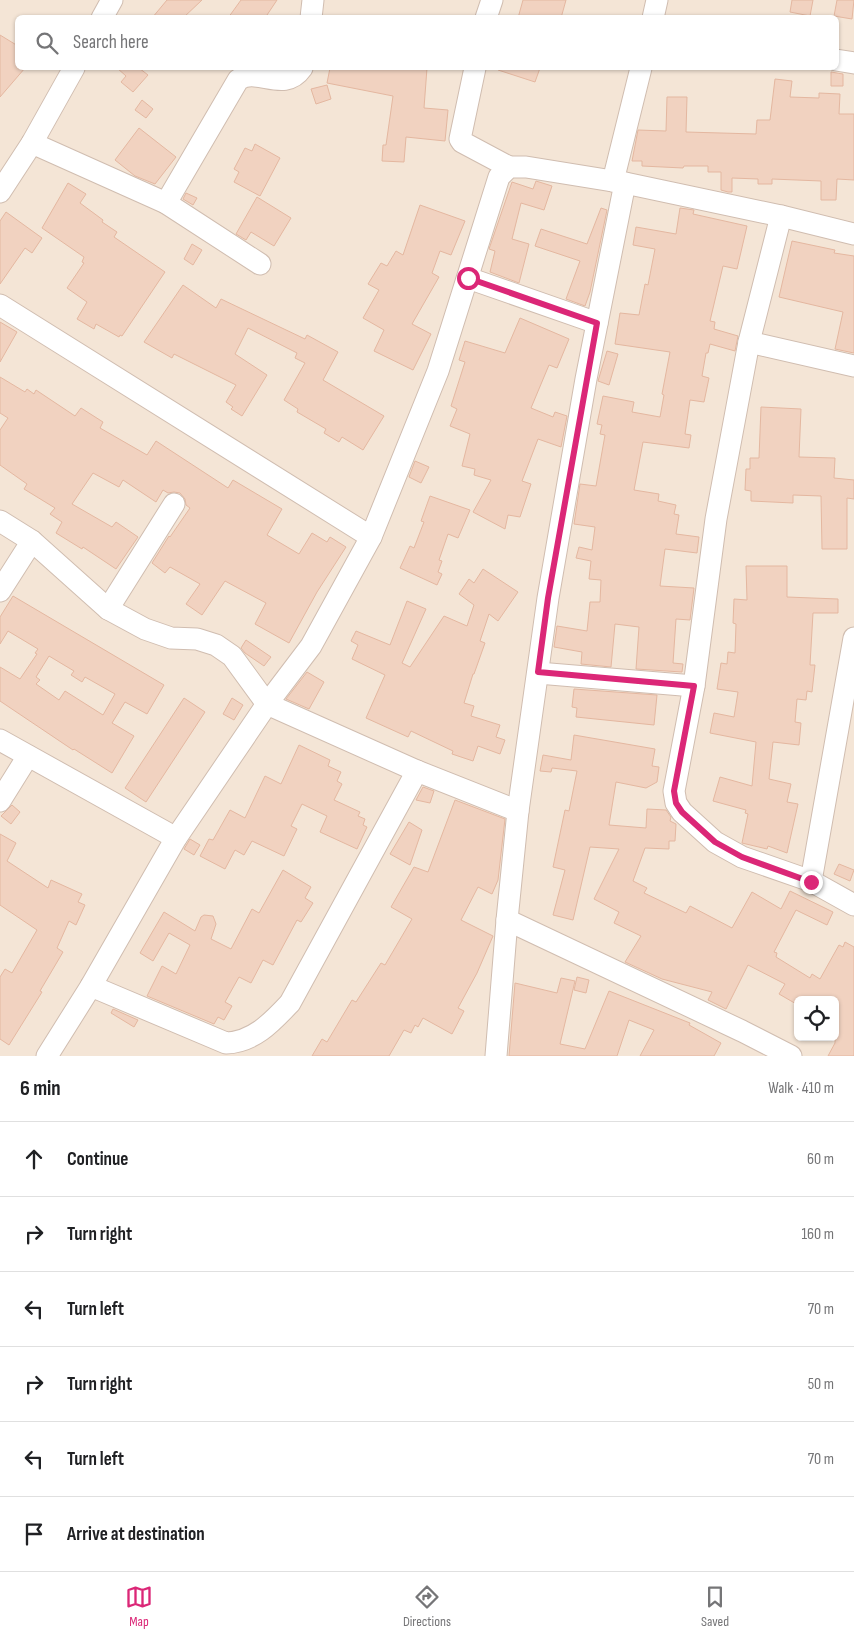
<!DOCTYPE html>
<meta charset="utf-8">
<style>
body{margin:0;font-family:"Sofia Sans Condensed",sans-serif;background:#f6f6f6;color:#202124}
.controls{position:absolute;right:15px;bottom:15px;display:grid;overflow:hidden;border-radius:8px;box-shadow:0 1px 4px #0004}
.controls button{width:45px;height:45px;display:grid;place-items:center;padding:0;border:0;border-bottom:1px solid #e0e0e0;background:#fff;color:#202124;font:25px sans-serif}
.stop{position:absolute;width:15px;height:15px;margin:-11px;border:4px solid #db2777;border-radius:50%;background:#fff}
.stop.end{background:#db2777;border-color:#fff;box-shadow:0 1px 5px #0008}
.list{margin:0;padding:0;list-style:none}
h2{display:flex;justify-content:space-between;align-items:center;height:65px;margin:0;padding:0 20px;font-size:21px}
h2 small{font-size:16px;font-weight:400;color:#757577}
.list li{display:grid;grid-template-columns:32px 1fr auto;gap:15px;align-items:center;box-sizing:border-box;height:75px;padding:0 20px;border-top:1px solid #e0e0e0}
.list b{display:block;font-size:19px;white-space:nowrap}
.list em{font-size:16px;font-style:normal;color:#757577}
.icon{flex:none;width:28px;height:28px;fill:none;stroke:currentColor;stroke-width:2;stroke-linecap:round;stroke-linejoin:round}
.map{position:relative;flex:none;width:854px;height:1056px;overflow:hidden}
.search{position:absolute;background:#fff;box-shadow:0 1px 4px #0004;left:15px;right:15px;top:15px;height:55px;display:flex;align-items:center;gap:12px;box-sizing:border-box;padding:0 18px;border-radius:8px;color:#757577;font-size:19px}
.sheet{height:515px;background:#fff}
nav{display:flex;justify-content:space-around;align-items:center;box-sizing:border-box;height:70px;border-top:1px solid #e0e0e0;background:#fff;font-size:14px;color:#757577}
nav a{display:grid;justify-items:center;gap:2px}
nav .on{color:#db2777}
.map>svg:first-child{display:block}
</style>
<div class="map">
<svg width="854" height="1056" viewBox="0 0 854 1056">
<rect width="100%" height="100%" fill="#fcf4e8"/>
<path fill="#f4e5d6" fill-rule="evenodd" d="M0,0h854v1056h-854zM18,18h818v50h-818zM798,1000h37v37h-37z"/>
<g fill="#f1d2c0" stroke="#e4b7a0" fill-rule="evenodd">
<path d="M167,0h35l-19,18h-31z"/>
<path d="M241,0h36l-12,18h-37z"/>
<path d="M523,0h43l-5,18h-43z"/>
<path d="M792,0h21l-3,16 -20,-4z"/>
<path d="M837,0h17l-2,19 -18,-3z"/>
<path d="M0,35l18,11v22h7l-25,29z"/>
<path d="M117,68h22l9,7 -15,17 -12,-10 5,-6z"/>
<path d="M330,68h97l-3,40 24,2 -3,31 -39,-4 -2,25 -22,-1 1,-16h3l7,-49 -66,-13z"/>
<path d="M499,68h41l-5,14 -37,-12z"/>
<path d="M831,72l12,2v12h-12z"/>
<path d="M775,79l17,2 -2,16 29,1v-5l21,1 -1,20h15v66l-17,-1 -1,21h-15v-19l-49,-2v5h-14v-5l-26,-1v14h-4l-7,-2v-18h-13v-6h-24l-1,2 -41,-2v-5h-10l6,-31 28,1 1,-34h20l-1,35 70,2 1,-14h13z"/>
<path d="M327,85l4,14 -15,5 -5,-15z"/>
<path d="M142,100l11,9 -7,9 -11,-8z"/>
<path d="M139,128l37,29 -21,27 -20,-8 -20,-16z"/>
<path d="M255,144l25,14 -20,38 -26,-14 5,-10 -5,-3 11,-21 7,3z"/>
<path d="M536,181l16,5 -8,24 -23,-7 -9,36 17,5 -10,39 -29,-11 5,-21 -6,-2 23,-67 21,7z"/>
<path d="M68,183l18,11 -6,9 23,17 -1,2 15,10 -3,5 51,35 -43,64 -2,-1 -1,2 -23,-13 -2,5 -17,-10 10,-17 -20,-14 17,-25 -2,-1 2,-5 -42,-29z"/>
<path d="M186,193l11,5 -4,7 -10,-6z"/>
<path d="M257,197l34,21 -17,28 -23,-14 -5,8 -10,-6z"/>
<path d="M420,205l45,16 -14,34 -11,-4 -8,22 7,4 -27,47 19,10 -18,36 -39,-19 10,-21 -21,-12 16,-28 -11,-6 13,-21 6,3 9,-15 7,4z"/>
<path d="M601,208l6,2 -17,82 -5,14 -19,-7 14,-38 -45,-15 6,-17 46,15z"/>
<path d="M680,208l14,2 -1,4 54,12 -10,43 -14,-3 -13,55 5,1 -1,7 24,7 -3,15 -25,-7 -2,9h-2l-4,23 7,2 -5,24 -14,-2 -5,34 6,1 -2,13 -46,-6 -9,48 25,4 -1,7 18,4 -2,9 5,1 -3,19 23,3 -2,16 -32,-4 -5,37 34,2 -4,32 -14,-1 -3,44 10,1 -1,8 -46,-3 3,-42 -24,-3 -4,43 -30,-3 1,-12 -28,-5 3,-21 30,5 3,-29h10l1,-22 -12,-1 2,-18 -15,-3 3,-11 13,3 3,-23 -21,-3 6,-40 16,2 9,-51 -5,-1 2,-9 -5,-1 6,-28 31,6 -2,10 28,5 4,-22 -2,-1 8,-42 -55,-8 5,-31 19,2 6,-31 3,1 7,-36 -22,-4 3,-18 40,7z"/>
<path d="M6,212l36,26 -10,15 -7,-5 -25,36v-63z"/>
<path d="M792,241l43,9 -1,3 20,3v97l-19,-4 8,-37 -64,-15z"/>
<path d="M192,244l10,6 -9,15 -9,-6z"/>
<path d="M183,285l33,23 5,-9 84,40 2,-4 31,17 -15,28 61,36 -21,34 -21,-13 -3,5 -15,-9 2,-4 -29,-17 1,-3 -14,-9 21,-37 -10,-5 2,-5 -49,-25 -13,26 32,21 -25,41 -11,-7 2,-2 -7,-5 10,-17 -62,-31 -2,4 -28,-16z"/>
<path d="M520,318l49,21 -12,29 -8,-3 -18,43 22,9 2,-5 12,4 -6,31 -23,-8 -16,42 9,3 -11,33 -12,-2 -3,14 -32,-17 18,-32 -17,-5 1,-6 -13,-3 8,-32 -20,-8 7,-17 -6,-3 14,-44 -6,-2 6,-19 40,12z"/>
<path d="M0,322l17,10 -17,30z"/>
<path d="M607,351l11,3 -9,31 -11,-4z"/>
<path d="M0,377l25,15 2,-3 7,5 2,-4 39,26 6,-8 22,14 -3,6 47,27 9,-14 72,47 5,-8 49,29 -15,26 32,19 13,-21 15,9 3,-5 16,10 -29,45 -28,51 -34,-19 11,-21 -41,-22 -23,34 -16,-11 14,-20 -30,-17 -5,6 -13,-10 17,-27 1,1 20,-29 -4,-3 -1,-6 -5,-6 -6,-1 -6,1 -5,-3 -7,12 -33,-22 -4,7 -26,-14 -21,31 40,23 4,-5 22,15 -22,32 -33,-22 -1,2 -26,-16 6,-11 -12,-8 5,-6 -31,-19 3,-5 -27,-19v-35l8,-12 -8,-5z"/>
<path d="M761,407l40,2 -2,48 36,1 -1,20 20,2v19l-7,-1v51h-25l-1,-53 -28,-1v8l-42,-2v-10l-6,-1 1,-21h4v-11h9z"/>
<path d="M415,461l14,6 -8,16 -12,-6z"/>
<path d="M430,496l40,14 -12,28 -10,-4 -9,26 3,1 -4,11 4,2 -5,11 -37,-17 10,-22 4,2 10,-26 -3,-1z"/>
<path d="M746,566h41v31l51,2v14h-25l-3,52h5l-3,27 -5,-1 -1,9 -9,-1 -2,23 6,1 -2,22 -26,-3 -4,37 22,5 -4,18 11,2 -11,49 -19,-7 -1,3 -25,-6 6,-29 -3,-1 1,-3 -33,-9 7,-24 32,9 4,-44 -46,-9 4,-20 20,4 4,-25 -21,-3 4,-26 6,1 1,-12 7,1 1,-29 -3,-1 1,-24 13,1z"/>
<path d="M483,569l35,23 -20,29 -9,-7 -9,27 5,2 -11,31h-1l-9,29 10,3 -3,10 29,9 -4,12 9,3 -5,14 -22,-8 -5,15 -21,-7 1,-3 -42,-20 -3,6 -42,-19 19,-43 -33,-16 6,-14 -7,-4 5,-10 34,14 17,-44 19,8 -24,54 8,4 34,-51 23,10 7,-21 -15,-11 10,-15 5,4z"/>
<path d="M13,596l151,89 -17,29 -22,-12 -13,21 22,13 -22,37 -38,-24 -1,1 -73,-49v-34l20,12 17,-25 -2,-1 3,-4 -30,-18 -8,13v-27zM49,656l25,15 -3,4 11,7 3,-5 30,17 -12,21 -38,-24 -6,9 -23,-16 4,-4 -4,-3z"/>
<path d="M246,640l25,17 -7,9 -19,-13 -4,-5z"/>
<path d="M307,672l17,10 -15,27 -23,-10z"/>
<path d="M574,689l83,6 -3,30 -78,-8 1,-9 -5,-1z"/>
<path d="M184,698l21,14 -59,90 -21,-14z"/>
<path d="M232,698l11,7 -9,15 -11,-6z"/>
<path d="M574,735l81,14 -3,17 7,1 -2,15 -11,6 -30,-6 -7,43 37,3 1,-19 19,1 5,7 -1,4 6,3 -1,17h-6v8l-24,-1 -12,33 14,7 -3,5 42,20 4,-7 42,22 20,-36 29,17 9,-18 43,21 -6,13 -31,-15 -22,42 3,1 -1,4 34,21 2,-4 8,5 19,-34 4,2 2,-5 9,5v109h-26l7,-13v-43h-37v5l-19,-11 6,-10 -37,-19 -22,44 -18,-9 4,-8 -50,-13 -37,-17 16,-26 -27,-13 5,-11 -25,-13 25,-50 -29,-2 -17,73 -20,-5 12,-45 -12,-3 12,-57 4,1 8,-40 -25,-3 -1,4 -11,-1 3,-16 28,5z"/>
<path d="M299,745l31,15 -2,6 13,6 -4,9 5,3 -8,16 26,12 -2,4 7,3 -2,6 4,2 -10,22 -37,-17 7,-16 -25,-12 -11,22 6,3 -13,27 -32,-15 -8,14 -9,-5 -10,19 -25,-13 9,-17 4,1 17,-30 15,8 20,-42 16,8z"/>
<path d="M423,787l11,4 -4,12 -14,-3z"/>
<path d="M455,800l50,19 -7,61 -6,14 -14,-7 -17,33 32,16 -16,37 -19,35 6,3 -12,23 -29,-16 -5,9 -3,-2 -4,8 -7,-3 -15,26h-77l10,-17 5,3 25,-42 4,2 25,-39 4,2 27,-46 -21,-12 23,-40 14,5z"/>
<path d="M12,805l8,7 -9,12 -10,-8z"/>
<path d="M409,822l13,8 -12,35 -20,-11z"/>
<path d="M0,834l16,9 -9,18 41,27 3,-8 31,14 -4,8 7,3 -9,20 -7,-4 -12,27 6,4 -23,39 2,1 -33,53 -9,-6v-62l5,-8 7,4 25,-43 -37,-25z"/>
<path d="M190,839l10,6 -6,10 -10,-6z"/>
<path d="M839,864l15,6 -4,11 -16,-7z"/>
<path d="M283,870l28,17 -6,11 8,5 -12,19 -4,-2 -24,45 -10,-5 -12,23 -12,-6 -14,25 7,4 -8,14 -6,-3 -4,7 -67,-28 15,-30 14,8 14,-29 -21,-12 -16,28 -13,-8 24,-41 31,19 6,-14 3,-2 9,1 3,8 -5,15 20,10 21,-40 7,4z"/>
<path d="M577,977l12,3 -3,13 -12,-3z"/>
<path d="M561,978l14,3 -15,63 25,5 24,-58 81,32 -1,2 32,18 -7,13h-74l14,-26 -25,-10 -12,36h-108l6,-73 42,10z"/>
<path d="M113,1009l25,11 -4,7 -23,-14z"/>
</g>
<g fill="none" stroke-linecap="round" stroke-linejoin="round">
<defs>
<g id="minor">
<path d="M102,18l10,-18"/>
<path d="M311,18l2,-18"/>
<path d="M486,18l6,-18"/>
<path d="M653,18l4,-18"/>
<path d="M836,60l18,3"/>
<path d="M475,68l-15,71 2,3 47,25"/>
<path d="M32,143l134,60 94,61"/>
<path d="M613,181l28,-113"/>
<path d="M0,192l32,-49 42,-75"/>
<path d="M166,203l72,-123c19,-14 46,14 64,-12"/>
<path d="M781,216l-32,126 -33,177 -22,167 -20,105 2,12 6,9 33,30 27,15 69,24 43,24"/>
<path d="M468,278l129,45"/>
<path d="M0,305l371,232"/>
<path d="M749,342l105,24"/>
<path d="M0,521l32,20 76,68 37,20 26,9 26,1 19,6 16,11 35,48 150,67 101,40"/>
<path d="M0,591l32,-50"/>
<path d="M108,609l66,-105"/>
<path d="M538,673l156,13"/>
<path d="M0,740l176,98"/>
<path d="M0,801l28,-45"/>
<path d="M811,881l43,-243"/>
<path d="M507,920l235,111 49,25"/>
<path d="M91,986l135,57c28,-1 46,-21 64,-40l127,-232"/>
<path d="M47,1056l44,-70 85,-148 91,-134 44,-58 60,-109 67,-166 61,-194 10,-10h17l99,16 156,33 73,18"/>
<path d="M496,1056l11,-136 11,-109 30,-213 38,-219 39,-196"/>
</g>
</defs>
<use href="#minor" stroke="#d0bdb0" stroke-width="23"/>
<use href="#minor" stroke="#fff" stroke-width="21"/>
</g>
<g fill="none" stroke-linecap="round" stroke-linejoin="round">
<path stroke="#db2777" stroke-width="6" d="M468,278l129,45 -49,275 -10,74 156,14 -20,105 2,12 6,9 33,30 27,15 69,25"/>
</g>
</svg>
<div class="controls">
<button><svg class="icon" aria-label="locate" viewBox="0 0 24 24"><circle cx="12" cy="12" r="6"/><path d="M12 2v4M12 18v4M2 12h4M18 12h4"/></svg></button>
</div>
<div class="stop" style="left:468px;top:278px"></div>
<div class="stop end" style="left:811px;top:882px"></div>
<div class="search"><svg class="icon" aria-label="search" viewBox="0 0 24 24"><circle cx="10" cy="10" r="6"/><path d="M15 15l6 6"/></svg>Search here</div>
</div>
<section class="sheet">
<h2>6 min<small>Walk · 410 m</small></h2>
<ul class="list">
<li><svg class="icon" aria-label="ahead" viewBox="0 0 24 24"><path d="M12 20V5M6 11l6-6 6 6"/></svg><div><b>Continue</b></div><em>60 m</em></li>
<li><svg class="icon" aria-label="right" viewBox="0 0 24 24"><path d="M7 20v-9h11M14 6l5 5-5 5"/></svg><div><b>Turn right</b></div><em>160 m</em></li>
<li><svg class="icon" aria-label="left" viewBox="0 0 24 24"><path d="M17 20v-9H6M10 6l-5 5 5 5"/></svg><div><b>Turn left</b></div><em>70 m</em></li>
<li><svg class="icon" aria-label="right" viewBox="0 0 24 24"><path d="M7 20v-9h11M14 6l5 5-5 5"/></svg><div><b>Turn right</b></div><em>50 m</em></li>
<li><svg class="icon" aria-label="left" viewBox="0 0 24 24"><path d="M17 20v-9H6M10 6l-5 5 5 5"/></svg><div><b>Turn left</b></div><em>70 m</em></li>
<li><svg class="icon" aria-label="arrive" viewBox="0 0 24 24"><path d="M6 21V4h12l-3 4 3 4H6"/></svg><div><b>Arrive at destination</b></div></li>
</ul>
</section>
<nav>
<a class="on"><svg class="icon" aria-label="map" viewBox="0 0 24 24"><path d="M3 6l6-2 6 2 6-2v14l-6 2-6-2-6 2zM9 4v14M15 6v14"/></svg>Map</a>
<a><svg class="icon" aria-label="directions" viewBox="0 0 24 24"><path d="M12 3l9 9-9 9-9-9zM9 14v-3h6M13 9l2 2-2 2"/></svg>Directions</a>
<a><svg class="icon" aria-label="saved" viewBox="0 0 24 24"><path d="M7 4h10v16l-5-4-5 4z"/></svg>Saved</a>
</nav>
